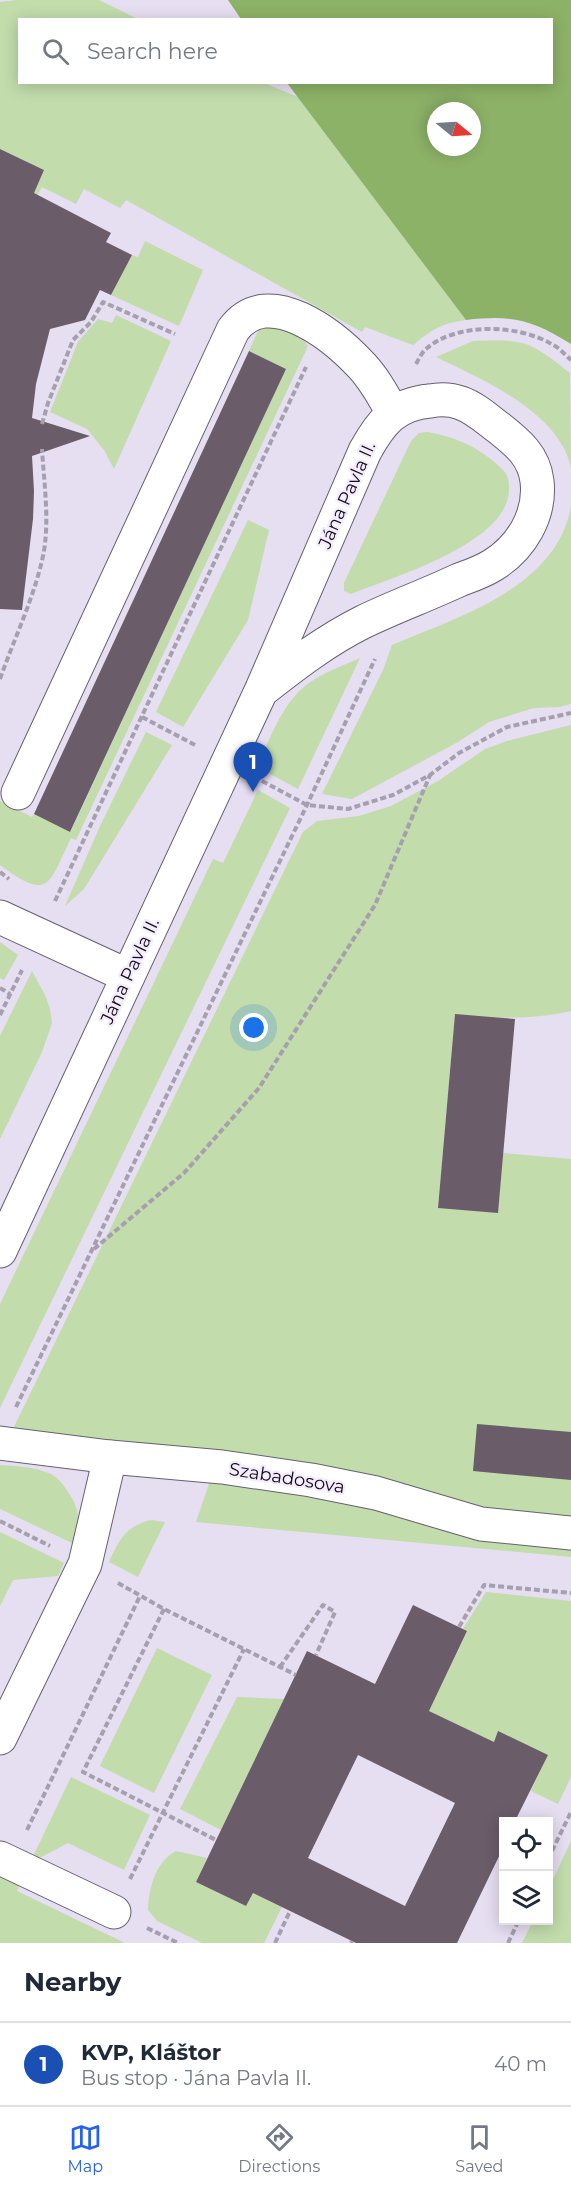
<!DOCTYPE html>
<meta charset="utf-8">
<style>
body{margin:0;font-family:Montserrat,sans-serif;background:#f2f2f3;color:#1f2937}
.controls{position:absolute;right:18px;bottom:18px;display:grid;overflow:hidden;border-radius:0px;box-shadow:0 3px 15px #0003}
.controls button{width:54px;height:54px;display:grid;place-items:center;padding:0;border:0;border-bottom:2px solid #e0e1e3;background:#fff;color:#1f2937;font:30px sans-serif}
.compass{position:absolute;left:427px;top:102px;width:54px;height:54px;border-radius:50%;background:#fff;box-shadow:0 3px 15px #0003;rotate:108deg}
.you{position:absolute;left:254px;top:1028px;width:21px;height:21px;margin:-15px;border:4px solid #fff;border-radius:50%;background:#1a73e8;box-shadow:0 0 0 9px #1a73e833}
.badge{display:grid;place-items:center;width:39px;height:39px;border-radius:50%;background:#2563eb;color:#fff;font-size:20px;font-weight:700}
.pin{position:absolute;translate:-50% -50px;filter:drop-shadow(0 2px 3px #0008)}
.pin::after{content:'';position:absolute;top:32px;width:21px;height:18px;background:inherit;clip-path:polygon(0 0,100% 0,50% 100%)}
.list{margin:0;padding:0;list-style:none}
h2{display:flex;justify-content:space-between;align-items:center;height:78px;margin:0;padding:0 24px;font-size:26px}
h2 small{font-size:20px;font-weight:400;color:#747a83}
.list li{display:grid;grid-template-columns:39px 1fr auto;gap:18px;align-items:center;box-sizing:border-box;height:84px;padding:0 24px;border-top:2px solid #e0e1e3}
.list b{display:block;font-size:22px;white-space:nowrap}
.list p{margin:0;font-size:20px;white-space:nowrap;color:#747a83}
.list em{font-size:20px;font-style:normal;color:#747a83}
.icon{flex:none;width:33px;height:33px;fill:none;stroke:currentColor;stroke-width:2;stroke-linecap:round;stroke-linejoin:round}
.map{position:relative;flex:none;width:571px;height:1943px;overflow:hidden}
.search{position:absolute;background:#fff;box-shadow:0 3px 15px #0003;left:18px;right:18px;top:18px;height:66px;display:flex;align-items:center;gap:15px;box-sizing:border-box;padding:0 21px;border-radius:0px;color:#747a83;font-size:22px}
.sheet{height:162px;background:#fff}
nav{display:flex;justify-content:space-around;align-items:center;box-sizing:border-box;height:84px;border-top:2px solid #e0e1e3;background:#fff;font-size:16px;color:#747a83}
nav a{display:grid;justify-items:center;gap:3px}
nav .on{color:#2563eb}
.map>svg:first-child{display:block}
</style>
<div class="map">
<svg width="571" height="1943" viewBox="0 0 571 1943">
<rect width="100%" height="100%" fill="#e6def1"/>
<g fill="#c2dcac">
<path d="M17,0h82l39,19 -118,1v62l244,1 34,14 168,223c-26,4 -33,9 -53,25l-48,-18 -3,5 -236,-132 -6,8 -36,-19 -8,15 -34,-17 -42,77 44,-94 -44,-21v-147z"/>
<path d="M145,241l58,29 -24,56 -68,-31 21,-40 6,2z"/>
<path d="M116,315l55,26 -57,128 -10,-19 -17,-21 -37,-17 28,-70 20,-23 14,4z"/>
<path d="M271,322l31,16 6,8 -232,494 -5,-2c-23,47 -21,64 -71,27v-64l32,16 2,-3 37,17 215,-462 -37,-18 10,-22z"/>
<path d="M473,341c17,0 37,-2 53,3 16,6 31,19 44,29l1,95c-11,-56 -90,-89 -135,-111z"/>
<path d="M427,432c30,5 54,16 76,38 6,6 6,13 6,21 -3,53 -116,86 -158,103l-7,-3v-8l67,-142 8,-8z"/>
<path d="M571,506v198l-12,3 -25,1 -45,14 -31,20 -106,57 -30,-5 61,-124 9,-25c66,-28 165,-57 179,-139z"/>
<path d="M248,520l21,10 -21,90 -65,107 -27,-15z"/>
<path d="M360,658l-62,131 -41,-22c13,-28 24,-61 48,-81 16,-13 37,-20 55,-28z"/>
<path d="M571,725v286c-39,9 -76,7 -116,4l-17,192 60,5 5,-59 68,6v366l-101,-12 -226,-59 -231,-25 290,-597 14,-11 42,-5 32,-10 47,-25 47,-32 22,-8z"/>
<path d="M146,732l26,13 -88,144 -19,17 36,-82z"/>
<path d="M258,790l32,18 -290,600v-104l213,-445 10,4z"/>
<path d="M0,942l18,13 -14,25 -4,-2z"/>
<path d="M32,971l13,24 5,14 2,14 -10,29 -42,87v-103z"/>
<path d="M0,1465c16,1 36,2 51,9 9,5 13,12 19,21 11,18 10,28 2,48l-72,-34z"/>
<path d="M210,1481l99,13 262,50v13l-375,-35z"/>
<path d="M150,1520l15,2 -27,55 -29,-15c11,-23 15,-34 41,-42z"/>
<path d="M0,1532l64,31 -6,13 -45,4 -13,26z"/>
<path d="M486,1592l85,9v176l-13,27 -27,-13 16,-36 -49,-23 -4,10 -65,-31 38,-79 -4,-3z"/>
<path d="M157,1648l55,27 -58,118 -54,-27z"/>
<path d="M237,1697l47,2 -63,131 -41,-21z"/>
<path d="M71,1777l79,38 -26,55 -56,-27 -38,20z"/>
<path d="M571,1841v102h-49l11,-22 15,-1 1,-32z"/>
<path d="M176,1851l31,7 -11,24 50,24 7,-13 29,14 -18,36h-62l-45,-22 -9,-11c1,-22 7,-48 28,-59z"/>
<path d="M0,1868l22,11 -5,12 108,52h-125z"/>
</g>
<path fill="#8cb267" fill-rule="evenodd" d="M228,0h343v344c-40,-25 -59,-29 -105,-24l-179,-237 265,-1v-62l-311,-1zM436,111h36v36h-36z"/>
<g fill="#6a5c69" fill-rule="evenodd">
<path d="M0,149l44,21 -10,23 77,40 -5,9 26,13 -21,40 -11,-5 -15,30 -35,9 -14,55 -4,34 58,18 -58,20 2,35 -1,28 -11,91 -22,-1z"/>
<path d="M249,351l37,18 -216,463 -36,-18z"/>
<path d="M455,1014l60,5 -17,194 -60,-5z"/>
<path d="M477,1424l94,8v48l-98,-9z"/>
<path d="M413,1605l54,26 -38,80 65,31 4,-11 50,24 -33,66h-11v25l-47,97h-101l-103,-50 -7,13 -50,-24 111,-231 68,33zM358,1755l97,48 -50,103 -97,-48z"/>
</g>
<g fill="none" stroke-linecap="round" stroke-linejoin="round">
<defs>
<g id="minor">
<path d="M18,793l215,-463c35,-48 101,6 129,36 13,14 22,31 31,47"/>
<path d="M0,917l128,59"/>
<path d="M0,1251l261,-560 104,-240c16,-29 30,-47 65,-50 10,-2 20,-2 31,2 14,5 26,16 38,25 19,15 35,28 38,53 4,34 -16,67 -44,84 -11,7 -23,11 -34,15 -32,15 -65,27 -96,42 -38,19 -69,43 -102,69"/>
<path d="M0,1443l110,14 112,10 89,13 65,13 105,31 90,9"/>
<path d="M0,1738l85,-174 25,-107"/>
<path d="M0,1858l114,54"/>
</g>
</defs>
<use href="#minor" stroke="#676070" stroke-width="35"/>
<g stroke="#a59fae" stroke-width="4" stroke-dasharray="6 3" stroke-linecap="butt">
<path d="M416,364c3,-5 6,-12 10,-15 30,-27 94,-25 127,-4 7,3 12,10 18,15"/>
<path d="M42,424l6,-21 25,-63 18,-18 12,-20 72,32"/>
<path d="M0,679c14,-40 34,-81 43,-123 7,-34 1,-73 -1,-107"/>
<path d="M142,717l53,28"/>
<path d="M262,781l45,24 41,4 45,-14 37,-20 29,-22 48,-26 64,-14"/>
<path d="M0,872l9,7"/>
<path d="M55,901l251,-534"/>
<path d="M0,988l10,6"/>
<path d="M0,1015l22,-45"/>
<path d="M94,1249l90,-76 75,-85 116,-183 55,-130"/>
<path d="M16,1407l291,-602 68,-146"/>
<path d="M0,1521l50,25"/>
<path d="M118,1583l46,26 132,66"/>
<path d="M164,1609l-81,163 133,68"/>
<path d="M459,1627l25,-42 87,8"/>
<path d="M280,1667l43,-62 12,7 -19,43"/>
<path d="M27,1830l113,-234"/>
<path d="M548,1859l23,-47"/>
<path d="M130,1879l114,-230"/>
<path d="M147,1928l31,15"/>
<path d="M275,1943l15,-32"/>
<path d="M351,1943l1,-2"/>
<path d="M508,1943l11,-23"/>
</g>
<use href="#minor" stroke="#fff" stroke-width="33"/>
</g>
<g text-anchor="middle" dominant-baseline="central" stroke-width="4.5" stroke-linejoin="round" paint-order="stroke">
<g font-size="18" fill="#110e14" stroke="#f4ebfe">
<text transform="translate(347 495) rotate(-66)">Jána Pavla II.</text>
<text transform="translate(130 971) rotate(-65)">Jána Pavla II.</text>
<text transform="translate(287 1478) rotate(9)">Szabadosova</text>
</g>
</g>
</svg>
<div class="controls">
<button><svg class="icon" aria-label="locate" viewBox="0 0 24 24"><circle cx="12" cy="12" r="6"/><path d="M12 2v4M12 18v4M2 12h4M18 12h4"/></svg></button>
<button><svg class="icon" aria-label="layers" viewBox="0 0 24 24"><path d="M12 4l9 5-9 5-9-5zM3 14l9 5 9-5"/></svg></button>
</div>
<svg class="compass" viewBox="-18 -18 36 36"><path d="M0-13l5 13h-10z" fill="#e53935"/><path d="M0 13l5-13h-10z" fill="#747a83"/></svg>
<div class="you"></div>
<div class="pin badge" style="left:253px;top:792px;background:#1a4fb4">1</div>
<div class="search"><svg class="icon" aria-label="search" viewBox="0 0 24 24"><circle cx="10" cy="10" r="6"/><path d="M15 15l6 6"/></svg>Search here</div>
</div>
<section class="sheet">
<h2>Nearby<small></small></h2>
<ul class="list">
<li><span class="badge" style="background:#1a4fb4">1</span><div><b>KVP, Kláštor</b><p>Bus stop · Jána Pavla II.</p></div><em>40 m</em></li>
</ul>
</section>
<nav>
<a class="on"><svg class="icon" aria-label="map" viewBox="0 0 24 24"><path d="M3 6l6-2 6 2 6-2v14l-6 2-6-2-6 2zM9 4v14M15 6v14"/></svg>Map</a>
<a><svg class="icon" aria-label="directions" viewBox="0 0 24 24"><path d="M12 3l9 9-9 9-9-9zM9 14v-3h6M13 9l2 2-2 2"/></svg>Directions</a>
<a><svg class="icon" aria-label="saved" viewBox="0 0 24 24"><path d="M7 4h10v16l-5-4-5 4z"/></svg>Saved</a>
</nav>
